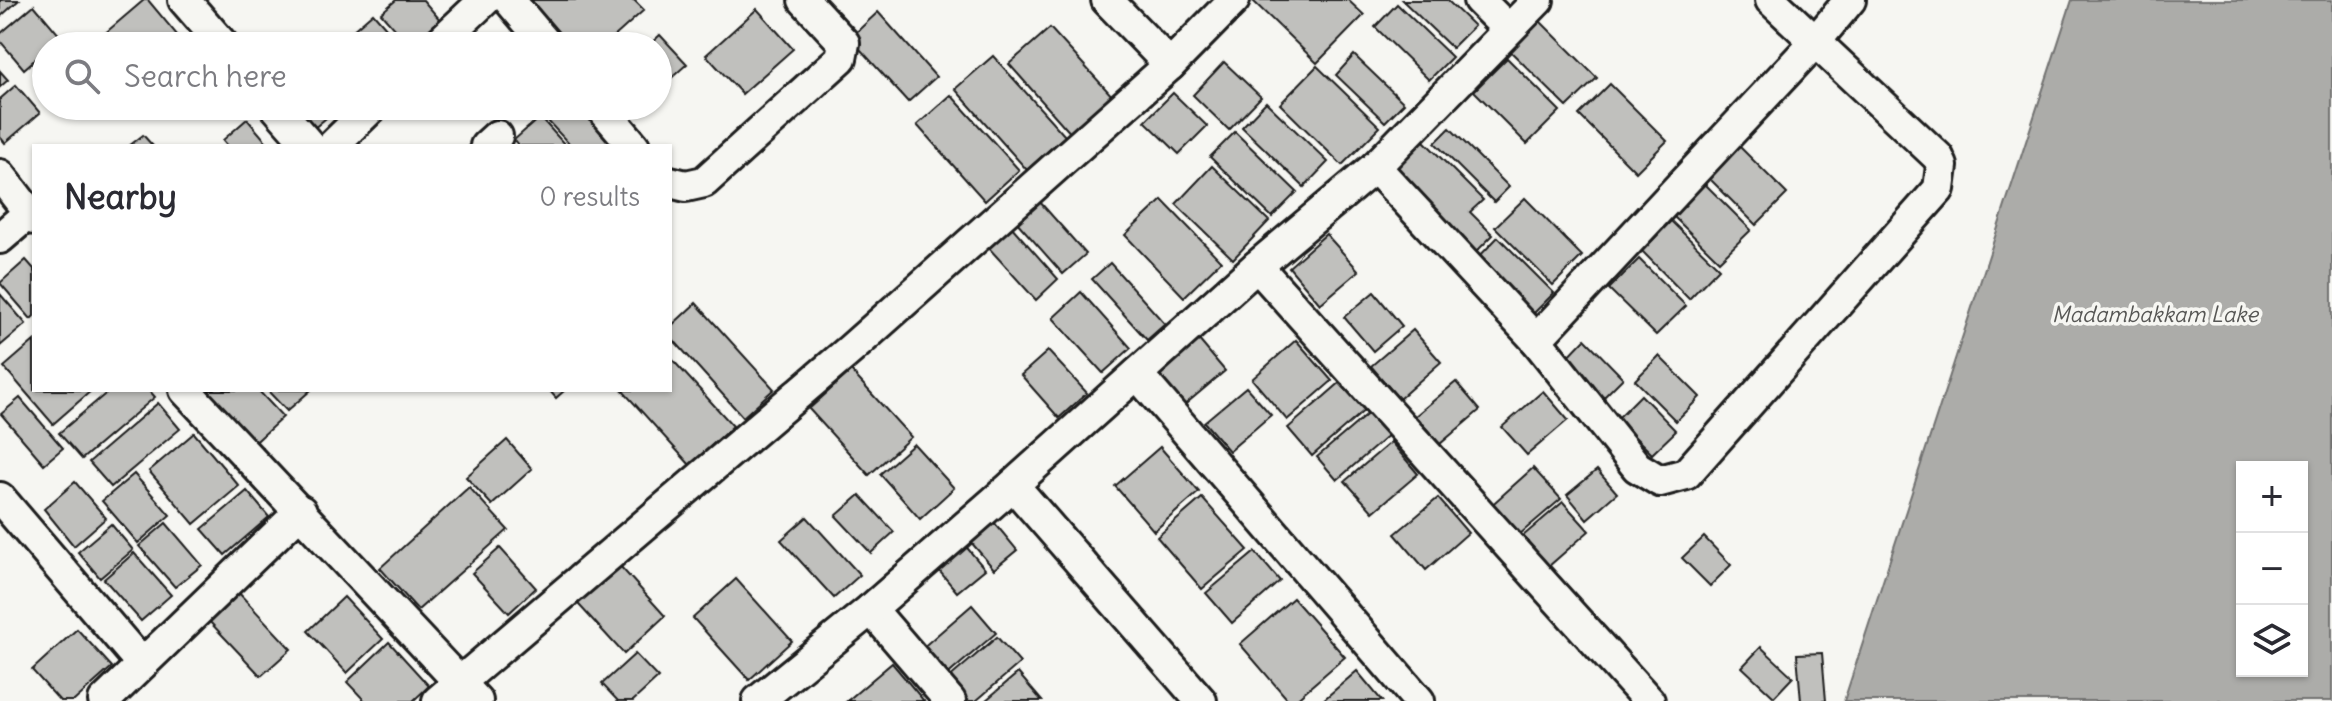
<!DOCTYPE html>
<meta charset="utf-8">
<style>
body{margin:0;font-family:Delius,sans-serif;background:#f7f7f7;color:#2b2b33}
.controls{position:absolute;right:24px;bottom:24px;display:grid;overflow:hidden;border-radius:0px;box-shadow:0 2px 6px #0004}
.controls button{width:72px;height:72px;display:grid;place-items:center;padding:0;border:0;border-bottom:2px solid #e1e1e2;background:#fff;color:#2b2b33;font:40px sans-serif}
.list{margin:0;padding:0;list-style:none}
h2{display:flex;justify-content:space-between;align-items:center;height:104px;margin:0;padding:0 32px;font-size:34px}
h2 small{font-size:26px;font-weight:400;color:#7c7c81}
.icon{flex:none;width:44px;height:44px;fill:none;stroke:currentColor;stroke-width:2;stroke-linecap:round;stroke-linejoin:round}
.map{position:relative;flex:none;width:2332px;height:701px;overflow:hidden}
.search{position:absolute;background:#fff;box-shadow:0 2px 6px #0004;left:32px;top:32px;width:640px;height:88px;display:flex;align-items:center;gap:20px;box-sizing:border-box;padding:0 28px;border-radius:44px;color:#7c7c81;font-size:30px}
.panel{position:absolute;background:#fff;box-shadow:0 2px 6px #0004;left:32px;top:144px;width:640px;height:248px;border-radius:0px}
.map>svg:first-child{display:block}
</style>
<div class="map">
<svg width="2332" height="701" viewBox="0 0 2332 701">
<rect width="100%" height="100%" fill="#f6f6f2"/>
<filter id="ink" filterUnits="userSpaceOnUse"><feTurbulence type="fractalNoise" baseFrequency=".0125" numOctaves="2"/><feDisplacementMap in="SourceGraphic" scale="16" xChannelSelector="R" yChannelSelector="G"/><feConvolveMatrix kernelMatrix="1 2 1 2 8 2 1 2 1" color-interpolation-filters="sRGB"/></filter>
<g filter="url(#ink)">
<path fill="#acaca9" stroke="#727271" stroke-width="2" fill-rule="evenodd" d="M2072,0h260v701h-488zM2242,467h60v204h-60z"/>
<g fill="#c0c0bd" stroke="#1c1c1c" stroke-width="2">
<path d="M0,0h19l-19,17z"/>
<path d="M144,0h4l30,36 -12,10h-64l-5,-6z"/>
<path d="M396,0h27l24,28 -21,18h-16l-29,-33z"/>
<path d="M518,0h116l10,10 -40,36h-44z"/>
<path d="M1252,0h96l16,15 -47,48z"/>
<path d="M1402,0h45l27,26 -22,22z"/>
<path d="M1397,4l55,53 -23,23 -54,-53z"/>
<path d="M34,5l27,32 -11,9h-4v4l-22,19 -24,-28v-7z"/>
<path d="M757,9l36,40 -51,45 -36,-39z"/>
<path d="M878,12l58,65 -28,25 -58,-64z"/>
<path d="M373,13l29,33h-49l-8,-9z"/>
<path d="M1533,14l64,64 -30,29 -64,-63z"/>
<path d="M1050,28l64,70 -41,38 -64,-72z"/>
<path d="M660,35l27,29 -29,26v-44h-10z"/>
<path d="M1354,55l50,48 -19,19 -49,-47z"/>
<path d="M993,56l72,80 -38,34 -72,-81z"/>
<path d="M1507,58l53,53 -33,33 -53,-53z"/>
<path d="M1224,62l37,35 -32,33 -36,-35z"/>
<path d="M1317,66l63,61 -38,38 -62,-61z"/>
<path d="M0,71l8,9 -8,7z"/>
<path d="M1610,84l57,57 -31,31 -57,-57z"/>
<path d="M16,85l24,28 -35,30 -5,-6v-38z"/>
<path d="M1173,93l34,33 -28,28 -34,-33z"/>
<path d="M951,95l68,75 -34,31 -68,-76z"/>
<path d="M1266,102l62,60 -24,25 -62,-60z"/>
<path d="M293,106h43l2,2 -25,21z"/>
<path d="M534,106h45l32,34 -6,6h-34z"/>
<path d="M611,106h30l-17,15z"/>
<path d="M540,117l26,29h-47l-5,-6z"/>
<path d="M247,119l23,27h-42l-5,-6z"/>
<path d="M1450,128l59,59 -15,15 -59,-59z"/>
<path d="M1235,132l62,60 -25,25 -62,-60z"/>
<path d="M143,135l10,11h-24z"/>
<path d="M1418,135l65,65 -13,12 23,23 -20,20 -87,-88z"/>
<path d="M1737,144l50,50 -31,31 -50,-50z"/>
<path d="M1212,166l57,55 -36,38 -57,-55z"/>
<path d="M1705,184l46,46 -32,31 -46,-45z"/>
<path d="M1525,198l57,58 -29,29 -58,-58z"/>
<path d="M1162,200l59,61 -37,36 -59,-62z"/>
<path d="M1039,201l47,53 -23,20 -47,-53z"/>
<path d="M1671,221l48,47 -30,31 -47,-48z"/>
<path d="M1011,226l47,53 -22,21 -48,-53z"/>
<path d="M1326,234l33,37 -39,33 -31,-37z"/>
<path d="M1498,237l56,56 -26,26 -55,-56z"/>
<path d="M1639,259l47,47 -30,29 -47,-46z"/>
<path d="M26,260l8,9v47l-3,3 -31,-36z"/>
<path d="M1110,263l55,61 -18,16 -55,-61z"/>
<path d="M1081,292l50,56 -28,25 -50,-55z"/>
<path d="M1374,292l28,34 -29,25 -29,-34z"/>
<path d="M0,294l26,30 -26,22z"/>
<path d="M696,303l78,86 -31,28 -73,-81v-9z"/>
<path d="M1413,330l28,32 -42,37 -28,-33z"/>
<path d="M1193,333l32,38 -43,36 -32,-37z"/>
<path d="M1585,339l38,39 -22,22 -38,-38z"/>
<path d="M1296,340l36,41 -45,39 -35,-41z"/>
<path d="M34,341v49h58l-39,34 -49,-57z"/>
<path d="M1048,351l39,42 -28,25 -38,-43z"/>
<path d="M1659,356l41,41 -24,24 -41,-41z"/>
<path d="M670,357l63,69 -43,39 -68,-75h48z"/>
<path d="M851,371l60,66 -42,38 -60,-66z"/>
<path d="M1342,381l24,28 -54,47 -24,-28z"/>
<path d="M1456,382l24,28 -40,34 -25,-28z"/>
<path d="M1246,387l25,28 -42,36 -25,-29z"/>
<path d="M110,390h39l6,7 -73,62 -23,-26z"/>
<path d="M209,390h49l25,27 -35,32 -47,-51z"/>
<path d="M267,390h44l-24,21z"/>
<path d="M549,390h16l-9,8z"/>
<path d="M1543,391l25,29 -41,35 -25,-28z"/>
<path d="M1641,395l35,36 -24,23 -35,-35z"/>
<path d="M20,398l43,50 -19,16 -43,-50z"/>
<path d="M158,403l22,26 -69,58 -22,-25z"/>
<path d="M1371,411l19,23 -53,46 -20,-23z"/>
<path d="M194,433l45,53 -45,38 -45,-53z"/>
<path d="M507,440l25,29 -40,36 -26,-28z"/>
<path d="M1391,442l27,32 -45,38 -28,-31z"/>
<path d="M914,444l40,44 -34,31 -40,-45z"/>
<path d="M1160,447l39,45 -45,39 -39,-45z"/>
<path d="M1533,468l28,31 -48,41 -26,-31z"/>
<path d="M1597,470l20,23 -30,26 -20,-24z"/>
<path d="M134,474l36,41 -32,28 -36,-42z"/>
<path d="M75,482l31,36 -32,28 -30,-37z"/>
<path d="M469,487l39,43 -90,80 -38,-42z"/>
<path d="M247,491l22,26 -44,38 -23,-26z"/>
<path d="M860,495l34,37 -23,21 -35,-37z"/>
<path d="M1202,498l46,52 -46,39 -45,-52z"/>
<path d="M1438,498l30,35 -42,37 -31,-36z"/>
<path d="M1563,502l26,29 -40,35 -26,-30z"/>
<path d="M807,517l53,58 -26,23 -53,-58z"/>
<path d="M993,521l24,29 -23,19 -24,-28z"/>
<path d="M166,523l36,42 -27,22 -36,-41z"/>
<path d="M111,524l22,26 -33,28 -22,-26z"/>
<path d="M1704,537l27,28 -21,21 -28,-28z"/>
<path d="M963,543l22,26 -28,23 -22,-26z"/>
<path d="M500,548l36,40 -27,25 -37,-40z"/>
<path d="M1255,552l25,29 -48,42 -26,-30z"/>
<path d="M134,553l37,42 -30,26 -37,-42z"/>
<path d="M611,556l54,60 -41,38 -55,-60z"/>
<path d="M736,579l56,62 -43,39 -56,-62z"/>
<path d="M237,591l54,58 -30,27 -54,-57z"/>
<path d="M344,597l39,42 -36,34 -39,-42z"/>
<path d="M1293,598l52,59 -51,44h-5l-49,-57z"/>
<path d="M972,605l24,28 -51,44 -24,-28z"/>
<path d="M77,629l35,38 -38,34h-14l-28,-31z"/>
<path d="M997,637l23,26 -44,38h-7l-20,-23z"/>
<path d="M389,642l40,44 -16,15h-48l-18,-19z"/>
<path d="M1761,647l32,30 -19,20 -32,-30z"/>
<path d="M1822,653l4,48h-25l-4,-47z"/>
<path d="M635,654l23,24 -25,23h-15l-16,-17z"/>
<path d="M892,663l32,38h-77z"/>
<path d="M1357,671l25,30h-60z"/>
<path d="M1018,673l24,28h-57z"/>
</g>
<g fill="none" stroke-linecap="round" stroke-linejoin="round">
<defs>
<g id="street">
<path d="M184,0l40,46"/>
<path d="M509,0l39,46"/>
<path d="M1479,0l29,29"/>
<path d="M436,46l49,-46"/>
<path d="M1170,65l64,-65"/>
<path d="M275,106l35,40"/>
<path d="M600,106l34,40"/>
<path d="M332,146l41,-40"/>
<path d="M486,146l11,-10"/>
<path d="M1375,167l161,173 279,-298 35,-42"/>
<path d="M0,175l34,44"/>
<path d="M670,182l16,4 18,-4 137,-124 3,-15 -40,-43"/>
<path d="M0,238l29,-25"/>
<path d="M1257,266l392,435"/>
<path d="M1536,340l101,127 23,14 26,-7 253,-285 3,-23 -4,-9 -167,-157"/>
<path d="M1137,374l282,327"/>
<path d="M185,390l292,311"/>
<path d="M1013,485l188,216"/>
<path d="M0,498l142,166"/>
<path d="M871,609l79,92"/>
<path d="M104,701l197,-190"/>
<path d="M438,701l413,-352 319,-284 -63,-65"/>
<path d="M758,701l113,-92 142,-124 244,-219 118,-99 163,-167"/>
</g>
</defs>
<use href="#street" stroke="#1c1c1c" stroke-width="36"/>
<use href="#street" stroke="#f6f6f2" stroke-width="30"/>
</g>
</g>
<g text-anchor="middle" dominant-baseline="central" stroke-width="7" stroke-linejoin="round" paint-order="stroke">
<g font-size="22" font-style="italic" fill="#565654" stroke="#f6f6f2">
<text x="2155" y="314">Madambakkam Lake</text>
</g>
</g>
</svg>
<div class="controls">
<button>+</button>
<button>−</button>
<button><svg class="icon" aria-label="layers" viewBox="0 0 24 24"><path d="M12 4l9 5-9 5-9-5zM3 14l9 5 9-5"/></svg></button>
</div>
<div class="search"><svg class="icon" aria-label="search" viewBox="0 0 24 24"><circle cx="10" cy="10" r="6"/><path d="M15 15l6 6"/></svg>Search here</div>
<section class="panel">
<h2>Nearby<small>0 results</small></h2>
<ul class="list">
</ul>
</section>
</div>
